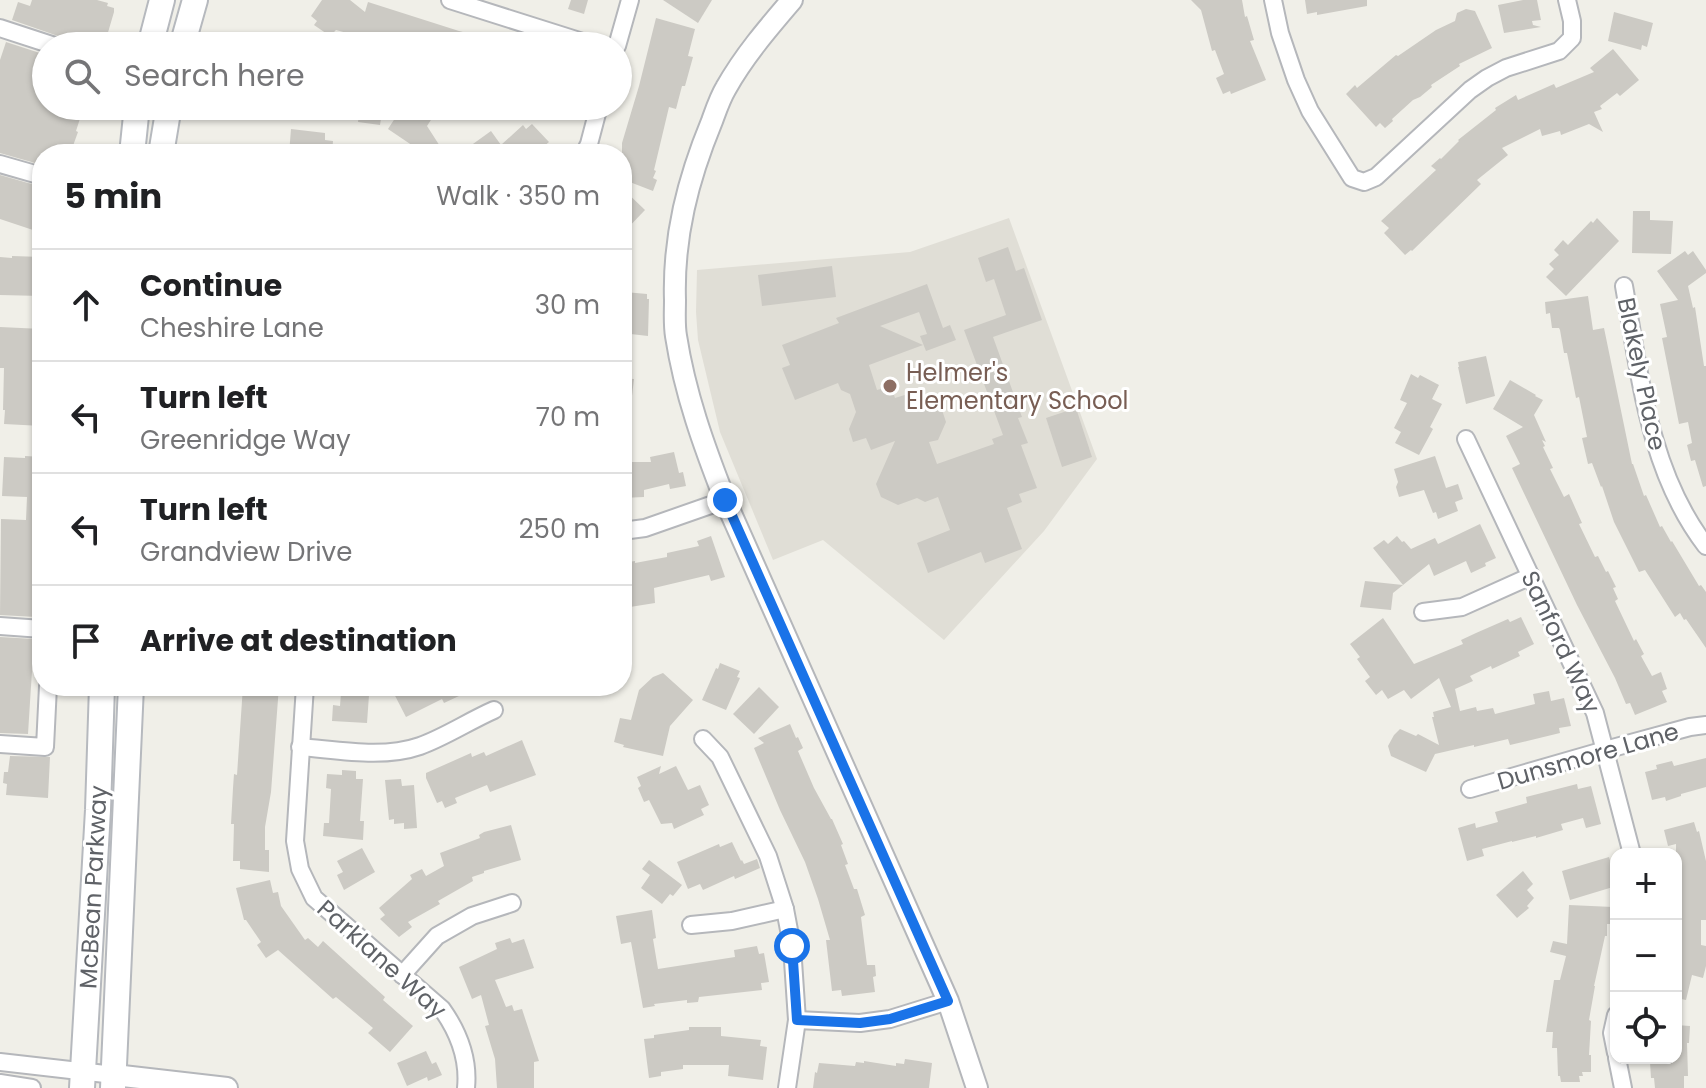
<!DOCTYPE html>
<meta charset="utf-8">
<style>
body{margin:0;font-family:Poppins,sans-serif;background:#f2f2f2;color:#202124}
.controls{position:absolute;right:24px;bottom:24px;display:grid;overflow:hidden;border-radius:16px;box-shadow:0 2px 6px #0004}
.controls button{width:72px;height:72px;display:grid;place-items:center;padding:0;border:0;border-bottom:2px solid #e0e0e0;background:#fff;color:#202124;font:40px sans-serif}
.stop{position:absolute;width:24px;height:24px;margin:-18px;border:6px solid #1a73e8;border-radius:50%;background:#fff}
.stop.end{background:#1a73e8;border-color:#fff;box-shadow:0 2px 8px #0008}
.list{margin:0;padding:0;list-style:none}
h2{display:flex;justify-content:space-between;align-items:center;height:104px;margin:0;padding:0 32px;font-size:34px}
h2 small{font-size:26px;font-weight:400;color:#757577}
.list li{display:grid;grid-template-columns:52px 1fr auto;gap:24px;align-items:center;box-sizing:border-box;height:112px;padding:0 32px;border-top:2px solid #e0e0e0}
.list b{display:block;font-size:30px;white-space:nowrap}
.list p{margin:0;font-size:26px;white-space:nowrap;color:#757577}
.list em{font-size:26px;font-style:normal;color:#757577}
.icon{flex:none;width:44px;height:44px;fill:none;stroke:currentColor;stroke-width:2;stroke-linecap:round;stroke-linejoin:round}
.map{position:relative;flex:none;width:1706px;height:1088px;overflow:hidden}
.search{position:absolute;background:#fff;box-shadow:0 2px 6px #0004;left:32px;top:32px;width:600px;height:88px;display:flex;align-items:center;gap:20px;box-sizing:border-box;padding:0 28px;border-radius:44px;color:#757577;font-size:30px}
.panel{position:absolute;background:#fff;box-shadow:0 2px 6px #0004;left:32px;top:144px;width:600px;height:552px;border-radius:32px}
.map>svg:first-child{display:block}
</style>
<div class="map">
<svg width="1706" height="1088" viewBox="0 0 1706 1088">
<rect width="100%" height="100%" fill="#f0efe8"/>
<path fill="#e0ded6" d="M1009,218l88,241 -53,72 -100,109 -121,-100 -50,20 -53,-128 -22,-92 -2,-28 1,-42 213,-18z"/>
<g fill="#cccac4">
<path d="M32,0h65l11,3 -1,3 7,2v4l-10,34h-19l-14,-5 -1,2 -5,-2 -7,-5 -46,-16 6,-18 12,4z"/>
<path d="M322,0h28l15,12 3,-10 91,29 16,4 24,8 -1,3h-126l-14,-5v-5l-22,-6 -6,6 -16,-11 3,-4 -6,-5z"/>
<path d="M571,0h17l-4,14 -16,-5z"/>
<path d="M663,0h49l-14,23z"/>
<path d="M1191,0h51l3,17 2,-1 7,24 -4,1 16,39 -35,14 -1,-3 -7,3 -7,-16 8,-4 -9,-24 -3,1 -11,-41z"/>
<path d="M1305,0h62v6l-50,9v-3l-10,2z"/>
<path d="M1523,0h14l4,20 -9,1 1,4 8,2 -37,6 -6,-28z"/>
<path d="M1466,9l9,2 17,37 -33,16 1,2 -29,19 1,2 -12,10 -7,3 -21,19 1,2 -8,7 -5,-5 -4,4 -30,-33 9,-9 2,3 39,-33 2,1 38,-26 19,-9 2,-8z"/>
<path d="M1614,12l39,11 -6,24 -5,-2 -1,5 -33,-9z"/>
<path d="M656,18l39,11 -7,27 5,1 -8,29h-3l-6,23 -7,-2 -15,63 2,1 -3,7 4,2 -4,11 -31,-12v-36l17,-57z"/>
<path d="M6,42l40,13v51h38l-8,25 2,1 -8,22h-28v11l-42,-12v-93z"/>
<path d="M1613,49l26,31 -19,16 -3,-3 -17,13 2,3 -8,3 9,20 -14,-8 -28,11 -1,-4 -18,5 -2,-7 -38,19 6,7 -31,25 4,4 -69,67 -1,-1 -6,5 -21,-22 5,-5 -8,-7 55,-51 -5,-4 9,-8 1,1 18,-18 -1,-1 38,-30 -1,-2 21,-13 2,5 36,-16 2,4 38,-16 -4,-4z"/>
<path d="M360,106h23l-3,19 -22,-3z"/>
<path d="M403,106h37l-13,20 18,28h-20l-37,-25z"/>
<path d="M532,124l17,18 -6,5 6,7h-90l32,-23 10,14 22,-20 3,4z"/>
<path d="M291,129l34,4v7l8,1 -1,13h-43z"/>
<path d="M0,175l42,12v46l-42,-14z"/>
<path d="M622,188l23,22 -23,24z"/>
<path d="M1633,211h17v9l23,1 -2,33 -39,-1z"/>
<path d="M1597,218l22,23 -53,55 -20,-19 8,-8 -5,-5 10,-9 -5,-5 9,-10 5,5 23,-24 2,2z"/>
<path d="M1008,247l8,24 8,-3 18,52 -49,17 29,80 -4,1 10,25 -7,2 16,43 -18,6 3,8 -15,6 15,41 -37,14 -4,-11 -53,21 -11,-30 33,-13 -12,-33 -13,5 -8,-4 -19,7 -17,-8 -5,-13 19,-43 -24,9 -5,-12 -13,4 -4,-13 7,-17 -6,-18 -9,-4 -3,-7 -43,17 -13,-32 8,-3 -8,-20 57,-22 -3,-5 91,-34 16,44 7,-3 6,15 -30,11 -6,-15 7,-2 -8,-22 -39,14 43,19 -54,20 8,25 14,-4 4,12 13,-4 4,12 12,-4 18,8 4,12 -8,18 -9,2 8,22 57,-20 -2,-5 11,-4 -39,-105 42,-15 -12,-36 -8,3 -8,-24z"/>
<path d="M1685,251l3,4 5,-4 13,19v3l-18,13 5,22 2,-1 9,59h2v120l-3,1 -8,-27 -4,1 -4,-16 5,-2 -4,-21 -9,2 -17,-86 5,-1 -7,-33 18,-4 -21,-29z"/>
<path d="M12,256l30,1v39l-42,-1v-38l12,1z"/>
<path d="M832,266l4,31 -74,9 -4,-31z"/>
<path d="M625,292l22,2v5h2l-1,37 -26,-3v-35h2z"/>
<path d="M1588,296l5,34 11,-2 28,136h1l11,32 2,-1 14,32 2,-1 9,16 1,-1 27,45 2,-1 5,7v56l-20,-29 -2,1 -4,-7 -5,4 -30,-47 -6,2 -25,-50 -12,-36 -1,1 -9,-24 -4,1 -6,-26 5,-1 -8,-40 -3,1 -9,-45h-3l-4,-23 -1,-2h-7l-2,-15 -4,1 -1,-12z"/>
<path d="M0,327l42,2v97l-38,-2 1,-14h-2l1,-42h-4z"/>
<path d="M1486,356l9,40 -29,8 -8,-37h1l-1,-5z"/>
<path d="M1411,374l7,4 2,-3 19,10 -7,14 10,5 -12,23 3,2 -14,26 -24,-12 6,-11 -7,-4 13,-25 -7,-3z"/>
<path d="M622,378l12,1 -4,34 -8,-1z"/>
<path d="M1510,380l26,15 -1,1 8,4 -9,15 12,27 -4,-2 3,6 -2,1 10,21 -3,1 14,28 5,-3 13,29 -3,1 16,33 3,-1 8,16 2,-1 8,16 -3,1 5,11 -3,2 19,40 2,-2 8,15 -3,2 11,20 9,-4 6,17 -5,2 5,11 -32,13 -5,-12 -4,1 -11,-26 -38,-73 -65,-137 8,-4 -14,-28 17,-9 -30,-18z"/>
<path d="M1076,408l16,49 -30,10 -16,-49z"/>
<path d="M674,452l5,21 4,-1 3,14 -16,3 -1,-5 -25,6v7l-22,1v-36h29l-1,-5z"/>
<path d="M25,456l17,1v42l-3,53h3v54l-5,-1 -1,12 -36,-2 1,-96 25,1 1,-23 -25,-1 2,-39 21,1z"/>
<path d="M1435,456l11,32 12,-4 5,15 -8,3 3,9 -20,8 -2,-7 -3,1 -9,-23 -25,7 -3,-10 2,-5 -4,-13z"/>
<path d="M1480,524l16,34 -11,5 1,3 -15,7 -5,-12 -32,15 -5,-12 -26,21 -30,-37 11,-8 4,4 9,-8 5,6 2,-1 7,8 24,-11 3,6z"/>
<path d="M711,536l14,41 -14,4 -2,-6 -55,13 1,15 -25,4 -4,-21 -4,1v-24l13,-2v2l32,-6v-4l32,-7 -2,-5z"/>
<path d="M1365,581l38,4 -10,8 -2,17 -31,-3z"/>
<path d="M1521,617l13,27 -16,8 2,4 -28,13 -1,-3 -21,10 3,5 -18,8 5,22 16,-4 1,4 16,-3 2,6 40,-10 -2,-10 16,-3 2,10 13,-3 7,28 -12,2 1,5 -50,12 -2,-6 -34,8v-2l-39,9 -9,18 -35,-16 -3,-10 6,-11 6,-6 16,7 2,-2 21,11 -7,-28h2l-1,-5 18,-5 -12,-29 -28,21 -7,-9 -16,9 -6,-9 -6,5 -11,-14 5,-4 -13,-18 3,-2 -10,-13 33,-26 31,46 49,-20 -2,-4 15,-7 32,-14 2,3z"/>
<path d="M0,637l34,2 -6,95 -28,-1z"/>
<path d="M720,663l20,8 -3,6 3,1 -14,32 -24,-10 14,-32 2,1z"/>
<path d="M663,673l30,27 -23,26 -7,30 -40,-9 1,-2 -10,-3 6,-24 11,2 8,-30 14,-13z"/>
<path d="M243,686h36l-8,106 -6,35v23h4v22l-29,-3v-8h-7l1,-37h-3l2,-36 1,-14 3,1z"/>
<path d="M390,686h75l-9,5 3,5 -15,7 -2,-4 -36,18z"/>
<path d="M759,687l20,20 -25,27 -21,-20z"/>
<path d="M341,693l28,2 -2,28 -35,-2 1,-16 7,1z"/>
<path d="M790,724l6,14 2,-1 5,11 -5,3 16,37 17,31h1l11,25 -2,1 7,19 -3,1 9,24h3l8,26 -4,2 6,48h8l1,11 -3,1 2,15 -33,4 -1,-6 -9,1 -6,-51h4l-12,-41 -13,-37 -25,-52 -26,-62 10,-5 -6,-5z"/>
<path d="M522,740l14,35 -46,17 -3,-7 -32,13 2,5 -12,5 -3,-7 -5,2 -11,-25v-5l45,-20 1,4 12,-5 2,4z"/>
<path d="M10,756l40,1 -2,41 -42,-3 1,-11 -4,-1 1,-11h4z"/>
<path d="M1706,758v29l-25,7v2l-15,5 -1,-4 -13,3 -7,-28 12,-3 -1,-4 16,-4 2,5z"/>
<path d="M661,766l-2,8 17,-8 12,24 12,-5 9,20 -8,4 3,6 -30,14 -2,-6 -11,1 -12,-24 -5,2 -6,-14 3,-2 -4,-9z"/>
<path d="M342,770l14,1v8h7l-3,42h4l-1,19 -40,-4 1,-13h5l2,-34 -5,-1 1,-14 15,1z"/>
<path d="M401,779l1,7 12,-1 3,43 -13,1v-6l-10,1v-5l-5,1 -4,-40z"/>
<path d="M1577,784l1,5 13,-3 10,38 -15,4 -3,-10 -22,6 2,6 -27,8v-2l-24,6v-1l-30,8 2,7 -17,5 -9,-33 17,-5 1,5 22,-6 -3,-10 32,-9 -1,-6z"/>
<path d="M1694,822l3,10 2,-1 7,30v59h-5v25l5,1v20l-3,12 -11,-3 -6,25 -10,-2v-154l-8,2 -4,-16z"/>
<path d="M511,825l10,35 -37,11v2l-12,4 1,4 -35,20 2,3 -32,18 4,5 -13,10 -19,-18 5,-4 -6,-7 33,-29 -2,-4 12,-6 4,7 18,-10 -4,-13 40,-15 -1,-3 5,-3z"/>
<path d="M732,842l9,19 1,-1 2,4 13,-5 3,9 -25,11 -1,-3 -31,14 -3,-6 -12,5 -11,-27 42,-18 1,3z"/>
<path d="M362,848l13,24 -31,18 -7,-15 6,-3 -6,-11z"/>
<path d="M1609,857l5,16 -4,2 3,12 -43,13 -8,-29z"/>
<path d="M649,860l33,25 -9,11 -3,-2 -8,10 -21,-16 9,-13 -8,-6z"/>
<path d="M1523,871l10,13 -6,6 7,8 -7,8 2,2 -12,10 -21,-23z"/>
<path d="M270,880l3,13 5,-1 3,14 24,34 3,-2 10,9 5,-6 62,56 -2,3 30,26 -23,26 -22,-19 5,-5 -37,-31 -3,2 -55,-49 -12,8 -9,-13 4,-3 -15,-22h-2l-8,-32z"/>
<path d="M1569,905l44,2 -1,17h-5v12h-2l-11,50h1l-6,34 2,1 -2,34h2v17h-9l1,4h-4l1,6h-19l-1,-6h-2l-1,-28h-5l1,-16h-7l8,-52h6l6,-24 -16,-4 3,-11 14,3z"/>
<path d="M652,910l4,28 -3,1 5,30 77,-12 -1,-7 23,-4 2,8 5,-1 5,29 -8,1 1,7 -63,7 -1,5 -11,1v-3l-33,4 1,2 -12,2 -12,-66 -10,2 -5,-28z"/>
<path d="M510,938l2,5 12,-4 10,29 -39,12 11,27 6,-2 2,6 8,-2 17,52 -5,1v26h-37l-2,-29 -10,-33 4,-1 -8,-30 -9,4 -13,-32 38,-18 -2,-6z"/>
<path d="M1676,1025l14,1 -1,17h-2l1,33h-4v12h-29l-1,-10h-3l-1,-16 26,-2z"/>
<path d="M689,1027h32v9l40,4 -1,6 7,1 -4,33 -35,-4 1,-11h-46v4l-22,3v4l-12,2 -5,-39 10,-1v-3l35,-5z"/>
<path d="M426,1051l6,13 4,-2 6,13 -14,6 -1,-4 -20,9 -10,-23z"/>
<path d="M905,1059l27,4 -3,25h-116l2,-16 2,1 2,-10 36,3 1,-4 8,1v-2l32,5v-3l8,1z"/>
</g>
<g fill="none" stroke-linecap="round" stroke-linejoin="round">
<defs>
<g id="minor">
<path d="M450,0l145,46"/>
<path d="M1273,0l7,33 16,47 14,31 42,67 12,4 12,-5 94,-87 17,-12 19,-10 53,-17 13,-13v-17l-5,-21"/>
<path d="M0,28l55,18"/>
<path d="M617,46l13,-46"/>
<path d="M584,154l5,-10 10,-38"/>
<path d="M0,164l42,12"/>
<path d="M1624,286c16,90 25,186 82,260"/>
<path d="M1466,439l129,274 37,141"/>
<path d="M622,531l23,-3 80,-28"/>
<path d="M1423,612l39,-5 69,-31"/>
<path d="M0,626l42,3"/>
<path d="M305,686l-10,155 5,28 14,29 128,111c17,24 27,49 24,79"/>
<path d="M703,739l17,18 48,99 17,53 7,37 5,74 -10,68"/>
<path d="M0,744l45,3 3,-61"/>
<path d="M300,747c38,3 83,12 120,-1 25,-9 49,-25 74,-36"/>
<path d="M1470,789l135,-39 85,-23 16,-2"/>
<path d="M691,925l41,-4 53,-12"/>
<path d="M402,975l35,-39 35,-20 40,-13"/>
<path d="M1616,1015l-4,18 4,20"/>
<path d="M797,1020l63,3 30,-4 58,-18"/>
<path d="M1617,1058l6,30"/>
<path d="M0,1062l114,13"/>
<path d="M0,1083l32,5"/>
</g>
<g id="tertiary">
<path d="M792,0c-24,28 -48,56 -66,88 -6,10 -10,22 -14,33 -24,58 -39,116 -37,179 0,12 -1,24 1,36 9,58 28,110 49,164l223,501 29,87"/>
<path d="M114,1075l113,13"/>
</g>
<g id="secondary">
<path d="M150,46l12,-46"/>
<path d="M182,46l13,-46"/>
<path d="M132,154l5,-48"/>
<path d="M161,154l8,-48"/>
<path d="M82,1088l16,-278 4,-124"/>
<path d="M113,1088l18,-402"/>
</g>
</defs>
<use href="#minor" stroke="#b5b7bb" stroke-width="20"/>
<use href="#tertiary" stroke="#b5b7bb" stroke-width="24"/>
<use href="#secondary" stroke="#b6b9be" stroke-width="28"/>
<use href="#minor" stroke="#fff" stroke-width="16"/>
<use href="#tertiary" stroke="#fff" stroke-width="20"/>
<use href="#secondary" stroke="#fff" stroke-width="24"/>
</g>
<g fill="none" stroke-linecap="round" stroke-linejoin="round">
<path stroke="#1a73e8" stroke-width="10" d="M725,500l223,501 -58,18 -30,4 -63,-3 -5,-74"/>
</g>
<circle fill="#8d6e63" stroke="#fff" stroke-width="3" cx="890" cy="386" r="8"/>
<g text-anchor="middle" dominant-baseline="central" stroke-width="6" stroke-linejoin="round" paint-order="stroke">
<g font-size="24" fill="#785e54" stroke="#fff" text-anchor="start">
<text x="906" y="372">Helmer's<tspan x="906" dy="28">Elementary School</tspan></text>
</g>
<g font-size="24" fill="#5f6267" stroke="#fff">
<text transform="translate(1642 374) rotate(78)">Blakely Place</text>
<text transform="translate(1561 642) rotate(65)">Sanford Way</text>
<text transform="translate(1588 756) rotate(-16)">Dunsmore Lane</text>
<text transform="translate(93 887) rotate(-87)">McBean Parkway</text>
<text transform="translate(382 959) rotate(42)">Parklane Way</text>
</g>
</g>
</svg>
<div class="controls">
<button>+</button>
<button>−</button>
<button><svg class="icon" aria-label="locate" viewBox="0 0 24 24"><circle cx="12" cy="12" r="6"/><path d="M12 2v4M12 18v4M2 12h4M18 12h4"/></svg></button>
</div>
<div class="stop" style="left:792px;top:946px"></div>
<div class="stop end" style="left:725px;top:500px"></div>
<div class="search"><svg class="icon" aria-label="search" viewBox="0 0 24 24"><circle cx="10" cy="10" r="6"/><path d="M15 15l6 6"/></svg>Search here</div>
<section class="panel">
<h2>5 min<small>Walk · 350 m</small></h2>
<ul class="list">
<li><svg class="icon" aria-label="ahead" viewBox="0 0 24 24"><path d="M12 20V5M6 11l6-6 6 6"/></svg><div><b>Continue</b><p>Cheshire Lane</p></div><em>30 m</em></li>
<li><svg class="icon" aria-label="left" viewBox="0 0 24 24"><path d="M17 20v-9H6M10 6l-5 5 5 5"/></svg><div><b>Turn left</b><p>Greenridge Way</p></div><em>70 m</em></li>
<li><svg class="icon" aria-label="left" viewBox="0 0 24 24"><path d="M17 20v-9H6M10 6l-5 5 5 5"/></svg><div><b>Turn left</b><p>Grandview Drive</p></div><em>250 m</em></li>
<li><svg class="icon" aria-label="arrive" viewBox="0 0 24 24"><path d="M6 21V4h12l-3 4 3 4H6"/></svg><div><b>Arrive at destination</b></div></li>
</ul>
</section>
</div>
